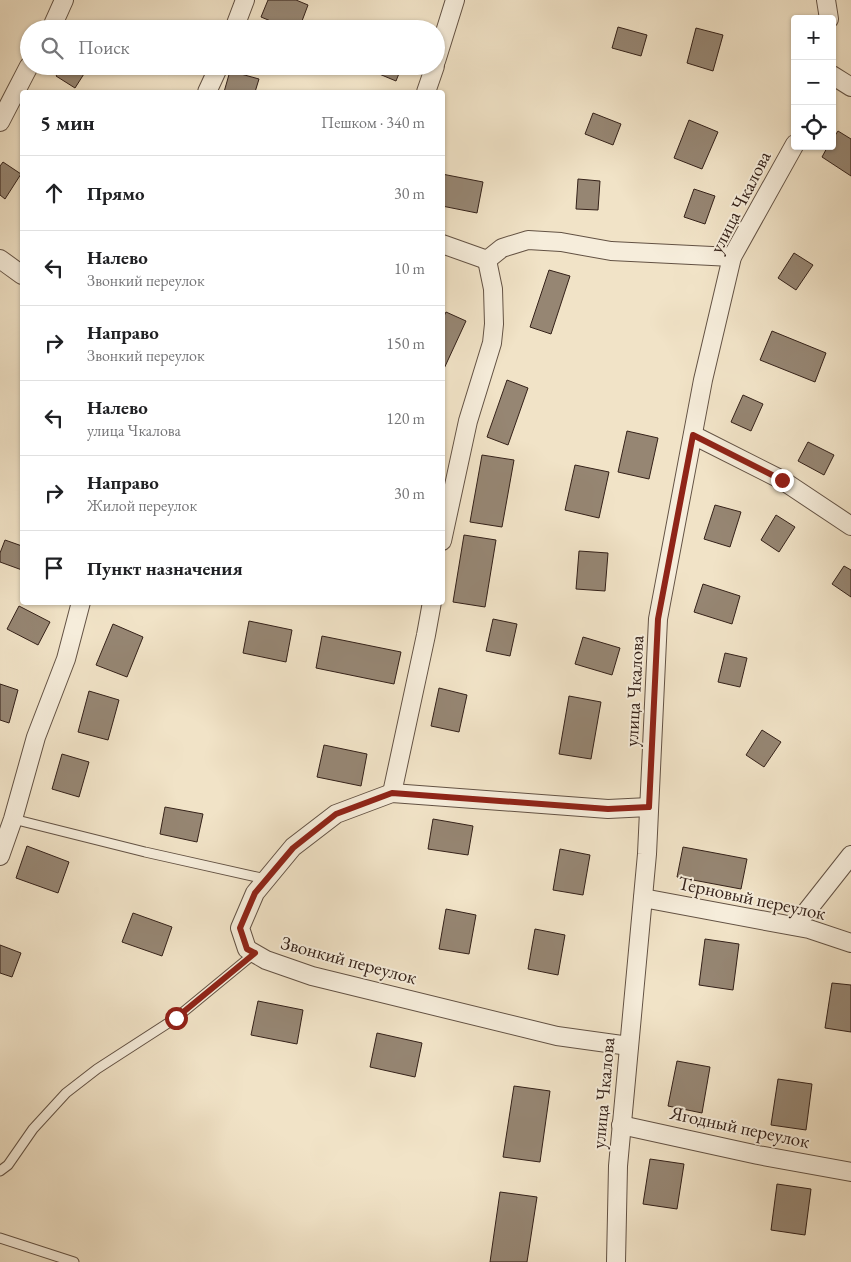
<!DOCTYPE html>
<html lang="ru">
<meta charset="utf-8">
<style>
body{margin:0;font-family:"EB Garamond",serif;background:#f6f6f6;color:#202124}
.controls{position:absolute;right:15px;top:15px;display:grid;overflow:hidden;border-radius:5px;box-shadow:0 1px 4px #0004}
.controls button{width:45px;height:45px;display:grid;place-items:center;padding:0;border:0;border-bottom:1px solid #e0e0e0;background:#fff;color:#202124;font:25px sans-serif}
.stop{position:absolute;width:15px;height:15px;margin:-11px;border:4px solid #8f2418;border-radius:50%;background:#fff}
.stop.end{background:#8f2418;border-color:#fff;box-shadow:0 1px 5px #0008}
.list{margin:0;padding:0;list-style:none}
h2{display:flex;justify-content:space-between;align-items:center;height:65px;margin:0;padding:0 20px;font-size:21px}
h2 small{font-size:16px;font-weight:400;color:#757577}
.list li{display:grid;grid-template-columns:32px 1fr auto;gap:15px;align-items:center;box-sizing:border-box;height:75px;padding:0 20px;border-top:1px solid #e0e0e0}
.list b{display:block;font-size:19px;white-space:nowrap}
.list p{margin:0;font-size:16px;white-space:nowrap;color:#757577}
.list em{font-size:16px;font-style:normal;color:#757577}
.icon{flex:none;width:28px;height:28px;fill:none;stroke:currentColor;stroke-width:2;stroke-linecap:round;stroke-linejoin:round}
.map{position:relative;flex:none;width:851px;height:1262px;overflow:hidden}
.search{position:absolute;background:#fff;box-shadow:0 1px 4px #0004;left:20px;top:20px;width:425px;height:55px;display:flex;align-items:center;gap:12px;box-sizing:border-box;padding:0 18px;border-radius:28px;color:#757577;font-size:19px}
.panel{position:absolute;background:#fff;box-shadow:0 1px 4px #0004;left:20px;top:90px;width:425px;height:515px;border-radius:5px}
.map>svg:first-child{display:block}
</style>
<div class="map">
<svg width="851" height="1262" viewBox="0 0 851 1262">
<rect width="100%" height="100%" fill="#f1e3c7"/>
<filter id="stains"><feTurbulence type="fractalNoise" baseFrequency=".004" numOctaves="4"/><feColorMatrix values="0 0 0 0 .2 0 0 0 0 .09 0 0 0 0 .02 0 0 0 .5 -.17"/></filter>
<radialGradient id="worn" r=".72"><stop offset=".6" stop-color="#630" stop-opacity="0"/><stop offset="1" stop-color="#630" stop-opacity=".3"/></radialGradient>
<g fill="#968673" stroke="#342119">
<path d="M268,0h28l12,5 -9,24h-9l-29,-12z"/>
<path d="M157,22l18,7h-20z"/>
<path d="M618,27l29,8 -6,21 -29,-8z"/>
<path d="M696,28l27,7 -10,36 -26,-8z"/>
<path d="M63,66h26l-14,22 -19,-12z"/>
<path d="M374,66h28l-6,15 -24,-10z"/>
<path d="M230,71l29,8 -4,13h-31z"/>
<path d="M593,113l28,11 -8,21 -28,-11z"/>
<path d="M689,120l29,12 -16,37 -28,-11z"/>
<path d="M838,131l13,8v37l-29,-19 6,-11h4v-6z"/>
<path d="M3,162l18,12 -16,25 -5,-4v-29z"/>
<path d="M442,174l41,8 -6,31 -35,-7z"/>
<path d="M578,179l22,2 -2,29 -22,-1z"/>
<path d="M694,189l21,7 -10,28 -21,-7z"/>
<path d="M794,253l19,12 -17,25 -18,-12z"/>
<path d="M549,270l21,6 -19,58 -21,-7z"/>
<path d="M446,312l20,9 -24,52v-53z"/>
<path d="M772,331l54,22 -11,29 -55,-22z"/>
<path d="M507,380l21,8 -20,57 -21,-8z"/>
<path d="M743,395l20,9 -12,27 -20,-9z"/>
<path d="M627,431l31,7 -9,41 -31,-7z"/>
<path d="M808,442l26,13 -10,20 -26,-14z"/>
<path d="M482,455l32,5 -12,67 -32,-5z"/>
<path d="M575,465l34,7 -10,46 -34,-8z"/>
<path d="M715,505l26,7 -11,35 -26,-8z"/>
<path d="M776,515l19,12 -16,25 -18,-12z"/>
<path d="M464,535l32,5 -11,67 -32,-5z"/>
<path d="M5,540l17,6v24l-22,-8v-9z"/>
<path d="M579,551l29,2 -3,38 -29,-2z"/>
<path d="M844,566l7,4v27l-19,-13z"/>
<path d="M703,584l37,12 -8,28 -38,-12z"/>
<path d="M19,606l31,16 -12,23 -31,-16z"/>
<path d="M493,619l24,5 -7,32 -24,-5z"/>
<path d="M249,621l43,9 -6,32 -43,-9z"/>
<path d="M113,624l30,13 -16,40 -31,-12z"/>
<path d="M322,636l79,16 -7,32 -78,-16z"/>
<path d="M583,637l37,11 -8,27 -37,-11z"/>
<path d="M725,653l22,5 -7,29 -22,-5z"/>
<path d="M0,684l18,6 -9,33 -9,-3z"/>
<path d="M439,688l28,7 -8,37 -28,-6z"/>
<path d="M89,691l30,9 -11,40 -30,-8z"/>
<path d="M569,696l32,6 -10,57 -32,-5z"/>
<path d="M762,730l19,12 -17,25 -18,-12z"/>
<path d="M324,745l43,9 -6,32 -44,-9z"/>
<path d="M62,754l27,8 -10,35 -27,-8z"/>
<path d="M165,807l38,7 -6,28 -37,-8z"/>
<path d="M433,819l40,7 -5,29 -40,-6z"/>
<path d="M27,846l42,16 -11,31 -42,-15z"/>
<path d="M683,847l64,12 -6,30 -64,-12z"/>
<path d="M560,849l30,6 -7,40 -30,-5z"/>
<path d="M446,909l30,6 -7,39 -30,-5z"/>
<path d="M133,913l39,14 -10,29 -40,-14z"/>
<path d="M535,929l30,6 -7,40 -30,-6z"/>
<path d="M705,939l34,5 -6,46 -34,-5z"/>
<path d="M0,945l21,8 -9,24 -12,-4z"/>
<path d="M832,983l19,2v47l-26,-4z"/>
<path d="M258,1001l45,9 -6,34 -46,-9z"/>
<path d="M377,1033l45,10 -7,34 -45,-10z"/>
<path d="M677,1061l33,6 -8,46 -34,-7z"/>
<path d="M778,1079l34,5 -6,46 -35,-5z"/>
<path d="M514,1086l36,5 -10,71 -37,-5z"/>
<path d="M650,1159l34,5 -7,45 -34,-5z"/>
<path d="M777,1184l34,5 -6,46 -34,-5z"/>
<path d="M500,1192l37,5 -10,65h-37z"/>
</g>
<g fill="none" stroke-linecap="round" stroke-linejoin="round">
<defs>
<g id="lane">
<path d="M13,819l132,33 121,27"/>
<path d="M0,1171l8,-6 25,-36 33,-36 31,-24 79,-51 79,-65"/>
<path d="M0,1238l74,24"/>
</g>
<g id="street">
<path d="M826,0l3,19"/>
<path d="M51,29l13,-29"/>
<path d="M234,29l11,-29"/>
<path d="M436,61l19,-61"/>
<path d="M832,75l19,12"/>
<path d="M207,92l12,-26"/>
<path d="M426,92l9,-26"/>
<path d="M0,122l29,-56"/>
<path d="M442,244l45,16 15,-12 26,-8 33,2 50,9 121,6"/>
<path d="M0,259l22,16"/>
<path d="M693,435l89,45 69,46"/>
<path d="M442,541l26,-120 24,-78 2,-19 -1,-35 -6,-29"/>
<path d="M392,793l34,-158 6,-33"/>
<path d="M0,856l13,-37 23,-82 30,-78 15,-57"/>
<path d="M643,898l166,31 42,14"/>
<path d="M795,926l56,-71"/>
<path d="M629,1046l-72,-10 -245,-60 -46,-16 -19,-11 -7,-21 15,-35 38,-46 43,-33 56,-21 216,16 41,-2"/>
<path d="M621,1125l137,30 93,17"/>
<path d="M616,1262l2,-96 29,-312 11,-235 45,-239 29,-123 63,-113"/>
</g>
</defs>
<use href="#lane" stroke="#635244" stroke-width="11"/>
<use href="#street" stroke="#635244" stroke-width="20"/>
<use href="#lane" stroke="#f6eddb" stroke-width="9"/>
<use href="#street" stroke="#f6eddb" stroke-width="18"/>
</g>
<g fill="none" stroke-linecap="round" stroke-linejoin="round">
<path stroke="#8f2418" stroke-width="6" d="M176,1018l79,-65 -8,-4 -7,-21 15,-35 38,-45 43,-34 56,-21 216,16 41,-2 9,-188 35,-184 89,45"/>
</g>
<g text-anchor="middle" dominant-baseline="central" stroke-width="4" stroke-linejoin="round" paint-order="stroke">
<g font-size="19" fill="#342119" stroke="#f6eddb">
<text transform="translate(740 202) rotate(-63)">улица Чкалова</text>
<text transform="translate(634 691) rotate(-87)">улица Чкалова</text>
<text transform="translate(752 898) rotate(12)">Терновый переулок</text>
<text transform="translate(349 960) rotate(15)">Звонкий переулок</text>
<text transform="translate(603 1093) rotate(-85)">улица Чкалова</text>
<text transform="translate(740 1127) rotate(12)">Ягодный переулок</text>
</g>
</g>
<rect width="100%" height="100%" filter="url(#stains)"/>
<rect width="100%" height="100%" fill="url(#worn)"/>
</svg>
<div class="controls">
<button>+</button>
<button>−</button>
<button><svg class="icon" aria-label="locate" viewBox="0 0 24 24"><circle cx="12" cy="12" r="6"/><path d="M12 2v4M12 18v4M2 12h4M18 12h4"/></svg></button>
</div>
<div class="stop" style="left:176px;top:1018px"></div>
<div class="stop end" style="left:782px;top:480px"></div>
<div class="search"><svg class="icon" aria-label="search" viewBox="0 0 24 24"><circle cx="10" cy="10" r="6"/><path d="M15 15l6 6"/></svg>Поиск</div>
<section class="panel">
<h2>5 мин<small>Пешком · 340 m</small></h2>
<ul class="list">
<li><svg class="icon" aria-label="ahead" viewBox="0 0 24 24"><path d="M12 20V5M6 11l6-6 6 6"/></svg><div><b>Прямо</b></div><em>30 m</em></li>
<li><svg class="icon" aria-label="left" viewBox="0 0 24 24"><path d="M17 20v-9H6M10 6l-5 5 5 5"/></svg><div><b>Налево</b><p>Звонкий переулок</p></div><em>10 m</em></li>
<li><svg class="icon" aria-label="right" viewBox="0 0 24 24"><path d="M7 20v-9h11M14 6l5 5-5 5"/></svg><div><b>Направо</b><p>Звонкий переулок</p></div><em>150 m</em></li>
<li><svg class="icon" aria-label="left" viewBox="0 0 24 24"><path d="M17 20v-9H6M10 6l-5 5 5 5"/></svg><div><b>Налево</b><p>улица Чкалова</p></div><em>120 m</em></li>
<li><svg class="icon" aria-label="right" viewBox="0 0 24 24"><path d="M7 20v-9h11M14 6l5 5-5 5"/></svg><div><b>Направо</b><p>Жилой переулок</p></div><em>30 m</em></li>
<li><svg class="icon" aria-label="arrive" viewBox="0 0 24 24"><path d="M6 21V4h12l-3 4 3 4H6"/></svg><div><b>Пункт назначения</b></div></li>
</ul>
</section>
</div>
